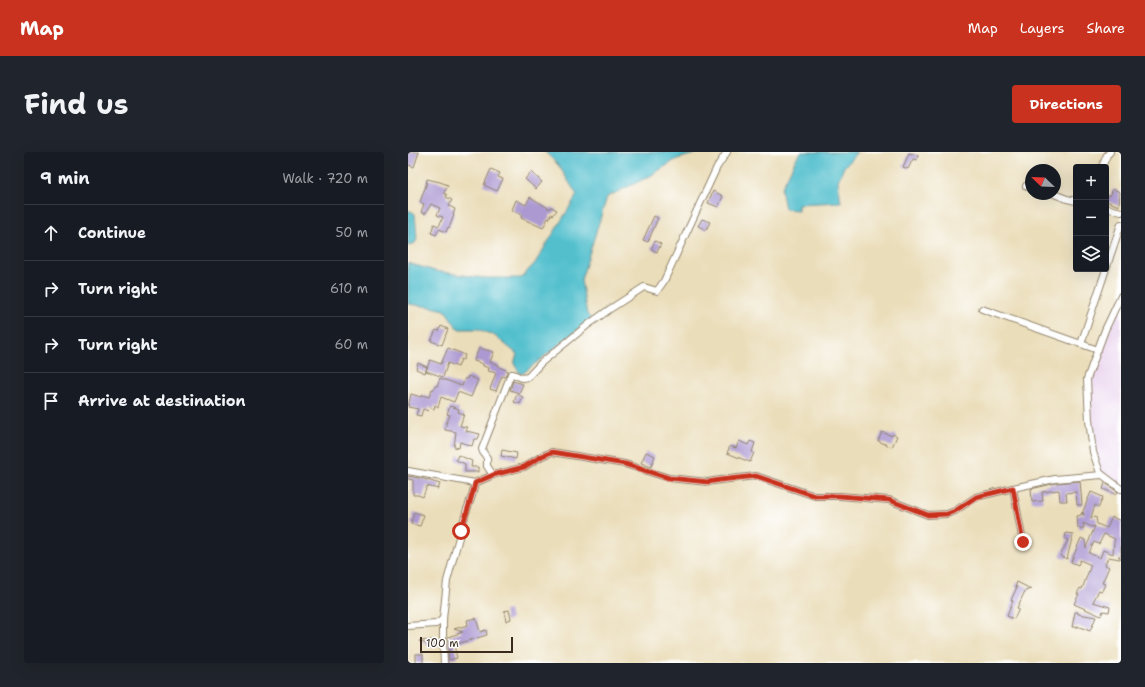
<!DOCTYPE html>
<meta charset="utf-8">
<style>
body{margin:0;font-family:"Shantell Sans",sans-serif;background:#20242c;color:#f1f3f6}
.controls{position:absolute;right:12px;top:12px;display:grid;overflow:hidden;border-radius:4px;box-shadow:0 4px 16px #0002}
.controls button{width:36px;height:36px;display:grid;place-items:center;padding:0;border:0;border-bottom:1px solid #363941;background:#171b24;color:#f1f3f6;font:20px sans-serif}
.compass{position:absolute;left:617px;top:12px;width:36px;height:36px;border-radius:50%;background:#171b24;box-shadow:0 4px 16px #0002;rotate:293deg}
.scale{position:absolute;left:12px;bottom:10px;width:93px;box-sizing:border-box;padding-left:4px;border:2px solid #3b2a1e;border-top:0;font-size:11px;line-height:14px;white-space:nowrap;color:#3b2a1e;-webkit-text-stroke:3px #fff;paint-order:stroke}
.stop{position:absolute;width:12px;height:12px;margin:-9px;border:3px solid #c8321e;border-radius:50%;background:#fff}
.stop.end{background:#c8321e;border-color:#fff;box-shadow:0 1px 4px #0008}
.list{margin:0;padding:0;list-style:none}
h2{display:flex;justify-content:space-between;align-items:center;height:52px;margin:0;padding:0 16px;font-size:17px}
h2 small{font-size:13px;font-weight:400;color:#9ea1a6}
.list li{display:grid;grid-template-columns:26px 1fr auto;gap:12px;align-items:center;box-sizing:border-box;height:56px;padding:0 16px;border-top:1px solid #363941}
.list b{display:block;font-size:15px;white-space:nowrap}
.list em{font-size:13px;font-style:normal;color:#9ea1a6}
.icon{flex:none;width:22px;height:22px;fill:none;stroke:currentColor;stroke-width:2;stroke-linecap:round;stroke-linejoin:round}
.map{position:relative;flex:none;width:713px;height:511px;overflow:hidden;border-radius:4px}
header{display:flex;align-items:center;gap:24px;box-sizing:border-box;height:56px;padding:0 20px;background:#c8321e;color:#fff}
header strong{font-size:19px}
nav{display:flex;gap:22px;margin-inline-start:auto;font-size:14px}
.intro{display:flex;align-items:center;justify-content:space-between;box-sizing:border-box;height:96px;padding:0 24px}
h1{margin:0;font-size:28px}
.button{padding:10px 18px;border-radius:4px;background:#c8321e;color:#fff;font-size:14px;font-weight:700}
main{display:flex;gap:24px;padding:0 24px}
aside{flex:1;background:#171b24;border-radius:4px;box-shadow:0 4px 16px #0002}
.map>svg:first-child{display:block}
</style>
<header>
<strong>Map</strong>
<nav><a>Map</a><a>Layers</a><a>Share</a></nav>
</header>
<div class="intro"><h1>Find us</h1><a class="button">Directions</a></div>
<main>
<aside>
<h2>9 min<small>Walk · 720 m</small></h2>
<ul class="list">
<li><svg class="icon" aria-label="ahead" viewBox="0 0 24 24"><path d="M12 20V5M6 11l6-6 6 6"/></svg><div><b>Continue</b></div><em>50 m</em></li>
<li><svg class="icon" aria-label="right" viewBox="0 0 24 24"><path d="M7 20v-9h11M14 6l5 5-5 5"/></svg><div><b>Turn right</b></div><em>610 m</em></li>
<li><svg class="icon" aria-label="right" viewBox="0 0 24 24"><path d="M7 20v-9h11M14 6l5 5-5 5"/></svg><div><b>Turn right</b></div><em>60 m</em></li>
<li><svg class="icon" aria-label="arrive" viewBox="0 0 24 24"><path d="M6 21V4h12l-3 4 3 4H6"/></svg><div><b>Arrive at destination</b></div></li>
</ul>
</aside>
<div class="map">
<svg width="713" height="511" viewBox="0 0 713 511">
<rect width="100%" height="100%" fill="#fff"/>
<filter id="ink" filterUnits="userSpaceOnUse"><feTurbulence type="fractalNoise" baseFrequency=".025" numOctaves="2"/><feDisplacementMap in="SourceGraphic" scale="8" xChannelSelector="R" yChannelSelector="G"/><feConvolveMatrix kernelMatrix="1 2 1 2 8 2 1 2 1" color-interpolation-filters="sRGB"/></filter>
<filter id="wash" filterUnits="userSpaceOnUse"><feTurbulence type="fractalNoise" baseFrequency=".012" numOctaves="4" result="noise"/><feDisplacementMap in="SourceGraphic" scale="16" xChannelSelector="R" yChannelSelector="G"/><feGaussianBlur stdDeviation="0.9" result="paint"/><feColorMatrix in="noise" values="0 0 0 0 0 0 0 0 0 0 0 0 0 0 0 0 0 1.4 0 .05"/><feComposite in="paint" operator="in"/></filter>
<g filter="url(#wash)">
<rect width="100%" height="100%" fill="#eaddb9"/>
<path fill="#e9d2ed" d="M713,146v190l-21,-15 -7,-21 -5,-73z"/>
<g fill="#53bfcd" stroke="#477476">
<path d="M137,0h150v2l-18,5 -27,17 -43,21 -26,83 6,34 4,5 -70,56 -7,-11 3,-10 -22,-18 -17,-7h-20l-13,-19 -14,-3 -23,-3v-41l27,8 49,7h37l14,-15 42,-68 -18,-29z"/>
<path d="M393,0h56l-13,15 -6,14 3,21 -43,2v6l-13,-1 -4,-20 16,-32z"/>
<path d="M0,59h3l4,3 2,25 -2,4 -7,3z"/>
</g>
<g id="blocks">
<g fill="#ac99d2" fill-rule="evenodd">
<path d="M0,0h11l-5,15 -6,-2z"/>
<path d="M501,1l9,2 -1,5 -4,-1 -5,10 -5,-2z"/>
<path d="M83,17l9,4 -2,4 5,2 -6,12 -13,-6z"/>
<path d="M123,20l11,10 -6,7 -11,-10z"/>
<path d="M19,27l13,3 8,3 -4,8 3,2 -1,2 6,3 -3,6 6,3 -2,6h1l-5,13 -1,-1 -2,5 -7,-3 -3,6 -5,-2 3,-9 5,2 4,-9 -6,-2 3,-7 -9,-4 -6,10 -4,-2 3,-8 -4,-2 6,-17z"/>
<path d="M705,37l7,3 -1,14 -13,-5 2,-6 2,1z"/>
<path d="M305,39l10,5 -5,11 -10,-4z"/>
<path d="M122,45l20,12 1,-2 6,3 -4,5 -2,-1 -2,5 -1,-1 -5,10 -22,-10 1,-3 -10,-5 4,-10 10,5z"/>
<path d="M246,64l4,2 -10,24 -5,-2z"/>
<path d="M294,67l8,3 -4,8 -8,-4z"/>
<path d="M247,89l6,3 -4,8 -6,-3z"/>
<path d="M33,174l7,3 -6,16 -11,-4 5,-11 3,1z"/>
<path d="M40,196l17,7 -2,5 -2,-1 -3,8 -10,-4 -5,14 -17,-6 4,-11 11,4z"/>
<path d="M71,196l15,4 -4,10 9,3v2l9,4 -3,6 -3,-1 -6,15 -6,-2 6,-16 -8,-2 1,-3 -6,-2v-2l-9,-3z"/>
<path d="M10,211l9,4 -2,6 -9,-4z"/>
<path d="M60,224l10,4 -7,17 -13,-5 -4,10 -13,-5 -3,10 -3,-2 -1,4 -5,-2 -1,4 -5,-2 -2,7 -5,-1 2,-6 -10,-2 3,-13 10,3 1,-2 7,2 3,-8 1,1 2,-4h2l3,-8 22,8 3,-8 2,1z"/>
<path d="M105,229l10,3 -4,9 -9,-3z"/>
<path d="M109,242l6,3 -3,7 -6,-2z"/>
<path d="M42,254l9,3 -1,3 6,2 -4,12 7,1 -1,4 14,3 -2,5h-4l-2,7 -12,-4 -1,6 -5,-1 2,-15 -11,-2 1,-6 4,-9 -3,-1z"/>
<path d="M474,280l10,4 1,-2 4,2 -5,11 -14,-6z"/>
<path d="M331,289l9,4 2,-4 5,2 -3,9 2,1 -4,9 -23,-9 3,-7 6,2z"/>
<path d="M94,298l15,3 -1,6 -15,-3z"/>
<path d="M238,300l9,4 -4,11 -10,-4z"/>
<path d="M50,303l14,6 -1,6h7v5h-13v-8l-9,-4z"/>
<path d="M0,324l16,3 16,5 -2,5 -11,-3 -4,11 -5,-2h-5v-15l-5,-1z"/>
<path d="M672,329l2,24h-5l-1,-13 -10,1 1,8h-7l-1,-11 -17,2 1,9 -11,1 -1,-13 25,-6z"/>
<path d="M697,331l13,9 -1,3 -14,-6z"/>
<path d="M683,340l12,5 -4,10 -4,-2 -4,13 5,-1 1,7 10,4 5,-11 9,4v35h-3l3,2 -1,1 -12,-2 -3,8 4,2 -7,16 3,1 -3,7 -3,-1 -6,12 17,5 -1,5 -6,-1 -2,5 -27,-12 5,-10h-2l3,-6 2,1 9,-24 -11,-5 -2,5 -7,-3 10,-24 4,2 1,8 9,-22 -3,1 -9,-4 1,5h-6l-1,-12 4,-1 1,-3 1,3h1l-1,-4zM696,382l11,5 -1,3 -1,12 -10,-4 -3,8 -11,-5 5,-11 5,2z"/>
<path d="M6,360l10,3 -4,11 -9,-2z"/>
<path d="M658,381l7,1 -6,25 -7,-3 8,-16 -3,-1z"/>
<path d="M609,430l14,7 -6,2 -8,17 2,1 -5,10 -7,-3 6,-15 -2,-1 6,-13h-2z"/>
<path d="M101,458l2,9 -5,2 -2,-10z"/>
<path d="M667,460h3v2l18,3 -6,14 -13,-5v1h-5z"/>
<path d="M68,466l4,14 6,-2 1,5 -33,10 3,13 -8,2 -1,-9h2l-2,-14 15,-5 -9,-3 14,-4 -1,-5z"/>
<path d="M26,488l1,6h-3l-13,-5z"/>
<rect x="8" y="502" width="7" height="9"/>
</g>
</g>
</g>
<g filter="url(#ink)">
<use href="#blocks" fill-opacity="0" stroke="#92846c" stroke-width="1"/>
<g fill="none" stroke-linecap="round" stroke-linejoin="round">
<defs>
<g id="minor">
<path d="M694,15l5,-12 3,-3"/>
<path d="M618,34l5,2"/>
<path d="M646,42l13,5 9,2"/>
<path d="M698,56l15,4"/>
<path d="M713,144l-16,34 -18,49 2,41 4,32 7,21 21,16"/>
<path d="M574,157l116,41"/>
<path d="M673,192l40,-120"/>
<path d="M0,319l67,12 18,-8 31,-8 18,-11 10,-4 73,12 44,14 39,4 12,-2 36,-4 59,20h25l49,4 39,15 19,-1 8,-3 21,-14 37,-9 42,-9 47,-4"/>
<path d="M85,323l-6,-9v-8l-4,-6 -1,-3 29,-75h2l9,4 6,-1 13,-14 48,-39 21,-15 34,-22 13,4 7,-10 53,-114 10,-15"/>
<path d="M605,336l10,54"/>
<path d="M0,474l28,-2 7,-5"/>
<path d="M36,511l-1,-20v-24l4,-38 19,-69 6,-16 3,-13"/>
</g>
</defs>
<use href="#minor" stroke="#92846c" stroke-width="8"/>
<use href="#minor" stroke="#fff" stroke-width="6"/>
</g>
</g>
<g fill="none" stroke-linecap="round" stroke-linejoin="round" filter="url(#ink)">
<path stroke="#c8321e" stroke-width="5" d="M53,379c4,-16 11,-32 14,-48l18,-8 31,-8 18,-11 10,-4 73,12 44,14 39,4 12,-2 36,-4 59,20h25l49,4 39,15 19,-1 8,-3 21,-14 37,-9 10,54"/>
</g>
</svg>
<div class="controls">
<button>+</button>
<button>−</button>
<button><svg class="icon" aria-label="layers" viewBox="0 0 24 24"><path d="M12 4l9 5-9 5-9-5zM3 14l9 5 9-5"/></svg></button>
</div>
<svg class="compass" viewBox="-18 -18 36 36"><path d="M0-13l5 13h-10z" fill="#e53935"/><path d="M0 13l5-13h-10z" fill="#9ea1a6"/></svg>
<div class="scale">100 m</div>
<div class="stop" style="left:53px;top:379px"></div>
<div class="stop end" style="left:615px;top:390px"></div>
</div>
</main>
